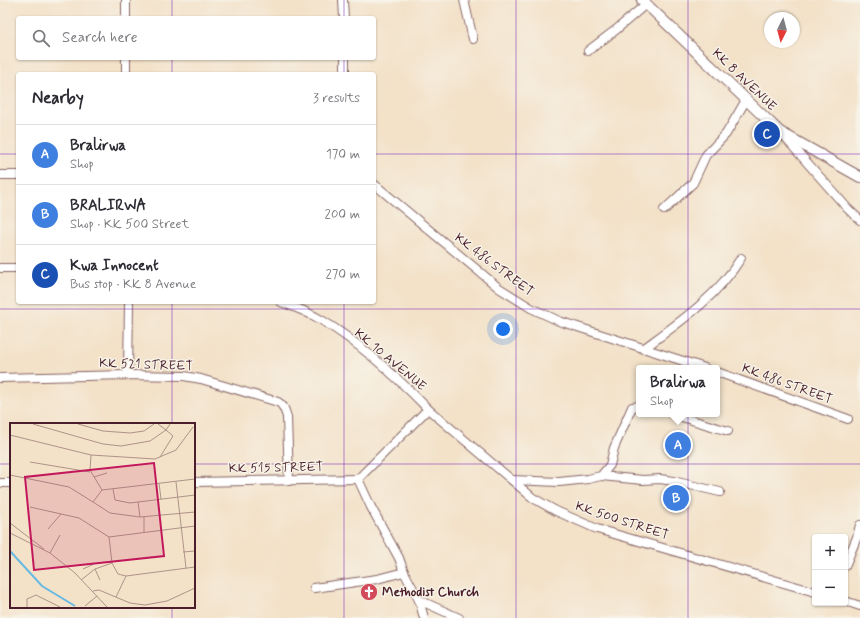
<!DOCTYPE html>
<meta charset="utf-8">
<style>
body{margin:0;font-family:Mynerve,sans-serif;background:#f7f7f7;color:#2b2b33}
.controls{position:absolute;right:12px;bottom:12px;display:grid;overflow:hidden;border-radius:4px;box-shadow:0 1px 3px #0004}
.controls button{width:36px;height:36px;display:grid;place-items:center;padding:0;border:0;border-bottom:1px solid #e1e1e2;background:#fff;color:#2b2b33;font:20px sans-serif}
.compass{position:absolute;left:764px;top:12px;width:36px;height:36px;border-radius:50%;background:#fff;box-shadow:0 1px 3px #0004;rotate:186deg}
.you{position:absolute;left:503px;top:329px;width:14px;height:14px;margin:-10px;border:3px solid #fff;border-radius:50%;background:#1a73e8;box-shadow:0 0 0 6px #1a73e833}
.badge{display:grid;place-items:center;width:26px;height:26px;border-radius:50%;background:#111827;color:#fff;font-size:13px;font-weight:700}
.pin{position:absolute;translate:-50% -50%;border:2px solid #fff;box-shadow:0 1px 4px #0006}
.popup{position:absolute;left:636px;top:365px;width:84px;height:52px;box-sizing:border-box;display:grid;place-content:center;border-radius:4px;background:#fff;filter:drop-shadow(0 1px 3px #0005);font-size:13px;white-space:nowrap;color:#7c7c81}
.popup b{font-size:15px;color:#2b2b33}
.popup::after{content:'';position:absolute;left:50%;top:100%;margin-left:-8px;border:8px solid transparent;border-top-color:#fff}
.list{margin:0;padding:0;list-style:none}
h2{display:flex;justify-content:space-between;align-items:center;height:52px;margin:0;padding:0 16px;font-size:17px}
h2 small{font-size:13px;font-weight:400;color:#7c7c81}
.list li{display:grid;grid-template-columns:26px 1fr auto;gap:12px;align-items:center;box-sizing:border-box;height:60px;padding:0 16px;border-top:1px solid #e1e1e2}
.list b{display:block;font-size:15px;white-space:nowrap}
.list p{margin:0;font-size:13px;white-space:nowrap;color:#7c7c81}
.list em{font-size:13px;font-style:normal;color:#7c7c81}
.icon{flex:none;width:22px;height:22px;fill:none;stroke:currentColor;stroke-width:2;stroke-linecap:round;stroke-linejoin:round}
.map{position:relative;flex:none;width:860px;height:618px;overflow:hidden}
.search{position:absolute;background:#fff;box-shadow:0 1px 3px #0004;left:16px;top:16px;width:360px;height:44px;display:flex;align-items:center;gap:10px;box-sizing:border-box;padding:0 14px;border-radius:4px;color:#7c7c81;font-size:15px}
.panel{position:absolute;background:#fff;box-shadow:0 1px 3px #0004;left:16px;top:72px;width:360px;height:232px;border-radius:4px}
.map>svg:first-child{display:block}
</style>
<div class="map">
<svg width="860" height="618" viewBox="0 0 860 618">
<rect width="100%" height="100%" fill="#f7f3e8"/>
<filter id="ink" filterUnits="userSpaceOnUse"><feTurbulence type="fractalNoise" baseFrequency=".025" numOctaves="2"/><feDisplacementMap in="SourceGraphic" scale="8" xChannelSelector="R" yChannelSelector="G"/><feConvolveMatrix kernelMatrix="1 2 1 2 8 2 1 2 1" color-interpolation-filters="sRGB"/></filter>
<filter id="wash" filterUnits="userSpaceOnUse"><feTurbulence type="fractalNoise" baseFrequency=".012" numOctaves="4" result="noise"/><feDisplacementMap in="SourceGraphic" scale="16" xChannelSelector="R" yChannelSelector="G"/><feGaussianBlur stdDeviation="0.9" result="paint"/><feColorMatrix in="noise" values="0 0 0 0 0 0 0 0 0 0 0 0 0 0 0 0 0 1.4 0 .05"/><feComposite in="paint" operator="in"/></filter>
<g filter="url(#wash)">
<rect width="100%" height="100%" fill="#f3e1c8"/>
</g>
<g filter="url(#ink)">
<g fill="none" stroke-linecap="round" stroke-linejoin="round">
<defs>
<g id="minor">
<path d="M126,0v18"/>
<path d="M343,0l1,18"/>
<path d="M464,0l9,39"/>
<path d="M588,51l29,-22 29,-25"/>
<path d="M126,58v16"/>
<path d="M345,58v16"/>
<path d="M782,134l66,75 12,11"/>
<path d="M0,175h18"/>
<path d="M374,184l125,104 32,20 28,13 146,47"/>
<path d="M664,210l29,-27 13,-28 20,-21 20,-34"/>
<path d="M0,268h18"/>
<path d="M281,302c14,5 29,11 42,19 38,23 74,56 105,88l-70,70 13,28 28,51 5,14 15,28 5,18"/>
<path d="M643,349c37,-27 74,-52 98,-91"/>
<path d="M717,372l131,47"/>
<path d="M128,375l1,-73"/>
<path d="M0,378l128,-3 56,1 17,3 77,23c6,3 7,9 9,15l2,64"/>
<path d="M428,409l105,89 23,13 41,18 218,63"/>
<path d="M672,414l56,17"/>
<path d="M601,476l42,4 17,-1 13,2 47,11"/>
<path d="M512,480l47,2 29,-3 13,-3 9,-11 4,-17 18,-41 7,-1"/>
<path d="M194,482l164,-3"/>
<path d="M0,483h11"/>
<path d="M845,566l12,-29 3,-12"/>
<path d="M314,588l63,-9 27,-7"/>
<path d="M419,600l40,18"/>
<path d="M845,601l15,5"/>
</g>
<path id="major" d="M642,0l138,132 80,45"/>
</defs>
<use href="#minor" stroke="#856362" stroke-width="10"/>
<use href="#major" stroke="#856362" stroke-width="12"/>
<use href="#minor" stroke="#fff" stroke-width="8"/>
<use href="#major" stroke="#fff" stroke-width="10"/>
</g>
</g>
<path fill="none" stroke="#7b2cbf" stroke-width="1" stroke-opacity="0.55" d="M172,0v18M344,0v18M516,0v618M688,0v618M172,58v16M344,58v16M0,154h18M374,154h486M172,302v122M344,302v316M0,309h860M0,464h11M194,464h666M172,607v11"/>
<defs>
<symbol id="church-disc" viewBox="-11 -11 22 22"><circle r="9.5" fill="#d1495b" stroke="#f7f3e8"/><path d="M-1.2-6h2.4v3.5h3.3v2.4h-3.3V6h-2.4V-.1h-3.3v-2.4h3.3Z" fill="#fff"/></symbol>
</defs>
<g fill-rule="evenodd">
<use href="#church-disc" x="359" y="582" width="20" height="20"/>
</g>
<g text-anchor="middle" dominant-baseline="central" stroke-width="3" stroke-linejoin="round" paint-order="stroke">
<g font-size="13" fill="#4a1f2b" stroke="#f7f3e8">
<text transform="translate(744 80) rotate(44)">KK 8 AVENUE</text>
<text transform="translate(494 265) rotate(37)">KK 486 STREET</text>
<text transform="translate(390 360) rotate(40)">KK 10 AVENUE</text>
<text transform="translate(146 365) rotate(2)">KK 521 STREET</text>
<text transform="translate(787 384) rotate(20)">KK 486 STREET</text>
<text transform="translate(276 468) rotate(-1)">KK 515 STREET</text>
<text transform="translate(622 521) rotate(18)">KK 500 STREET</text>
</g>
<g font-size="13" font-weight="bold" fill="#4a1f2b" stroke="#f7f3e8" text-anchor="start">
<text x="382" y="592">Methodist Church</text>
</g>
</g>
<g transform="translate(10 423)">
<rect width="185" height="185" fill="#f3e1c8"/>
<path fill="none" stroke="#68b9e3" stroke-width="2" d="M0,128l32,35 33,20"/>
<path fill="none" stroke="#af9389" stroke-width="1" d="M23,1l70,20 18,2 29,-5 16,-11 -8,-6M68,1l25,7 27,2 14,-2 10,-7M0,12l81,20 64,4 21,-9 17,-23M81,32l-1,15 12,20 -9,12 17,11 30,4 55,-5M150,34l13,-21 -7,-6 4,-6M20,39l60,10M0,52l59,12 24,15M84,54l13,-4M166,59l10,86M149,60l2,16M103,66l2,11 15,3 65,-8M92,67l93,-11M128,79l2,15M20,84l49,11 30,19 3,26 6,11 8,2 69,-9M0,100l34,26M38,106l13,-15M134,109v-15M0,110l40,20 25,20 32,34M99,114l86,-11M173,129l12,-1M40,130l10,-18M73,146l11,-5M85,146l5,11M71,157l14,-11 17,-6M83,168l6,-1 31,13 15,2 22,-4 28,-13M106,174l10,-21M75,183l12,-10M17,184v-8l9,-4 24,12"/>
<path fill="#c2185b" fill-opacity="0.15" stroke="#c2185b" stroke-width="2" d="M144,40l10,93 -130,14 -9,-93z"/>
<rect width="185" height="185" fill="none" stroke="#4a1f2b" stroke-width="2"/>
</g>
</svg>
<div class="controls">
<button>+</button>
<button>−</button>
</div>
<svg class="compass" viewBox="-18 -18 36 36"><path d="M0-13l5 13h-10z" fill="#e53935"/><path d="M0 13l5-13h-10z" fill="#7c7c81"/></svg>
<div class="you"></div>
<div class="pin badge" style="left:678px;top:445px;background:#3f7fe0">A</div>
<div class="popup"><b>Bralirwa</b>Shop</div>
<div class="pin badge" style="left:676px;top:498px;background:#3f7fe0">B</div>
<div class="pin badge" style="left:767px;top:134px;background:#1a4fb4">C</div>
<div class="search"><svg class="icon" aria-label="search" viewBox="0 0 24 24"><circle cx="10" cy="10" r="6"/><path d="M15 15l6 6"/></svg>Search here</div>
<section class="panel">
<h2>Nearby<small>3 results</small></h2>
<ul class="list">
<li><span class="badge" style="background:#3f7fe0">A</span><div><b>Bralirwa</b><p>Shop</p></div><em>170 m</em></li>
<li><span class="badge" style="background:#3f7fe0">B</span><div><b>BRALIRWA</b><p>Shop · KK 500 Street</p></div><em>200 m</em></li>
<li><span class="badge" style="background:#1a4fb4">C</span><div><b>Kwa Innocent</b><p>Bus stop · KK 8 Avenue</p></div><em>270 m</em></li>
</ul>
</section>
</div>
